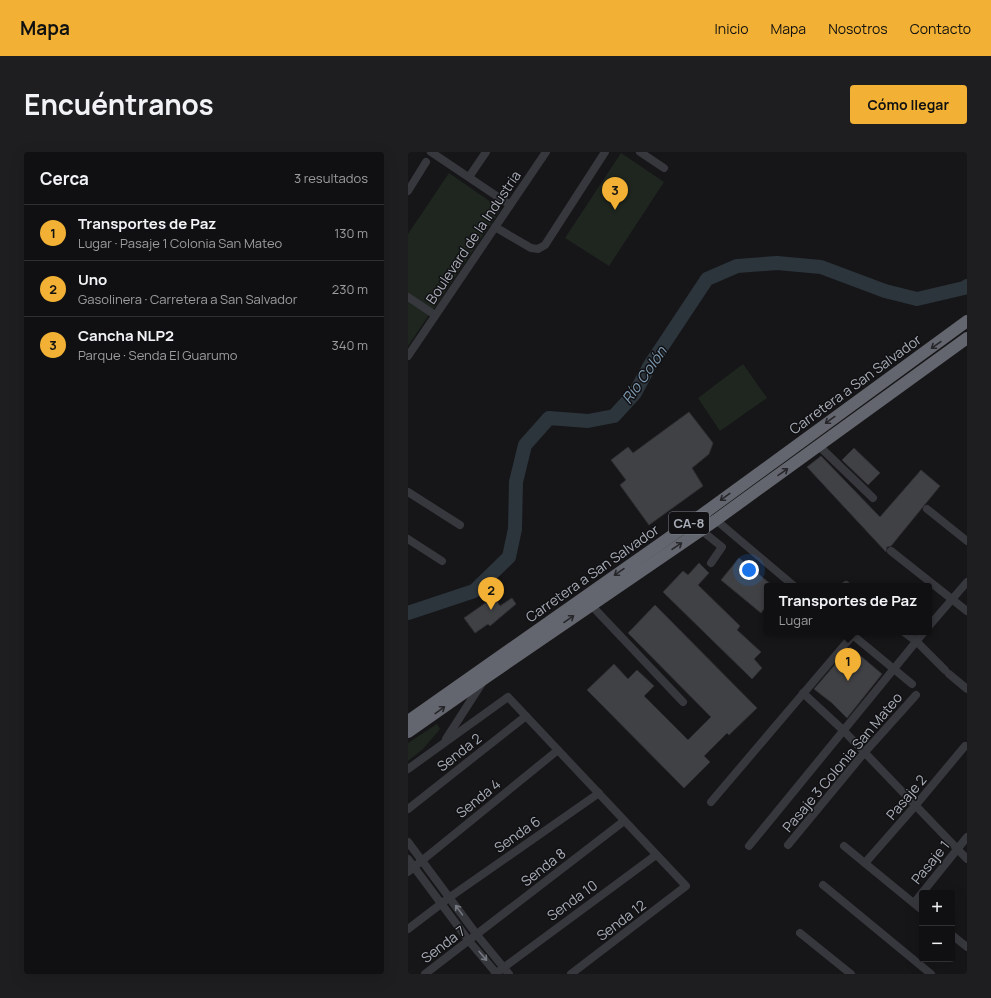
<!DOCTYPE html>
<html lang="es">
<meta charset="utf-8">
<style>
body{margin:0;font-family:Manrope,sans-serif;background:#1e1e20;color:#f1f3f6}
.controls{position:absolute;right:12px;bottom:12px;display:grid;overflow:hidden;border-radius:4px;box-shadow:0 4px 16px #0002}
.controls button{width:36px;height:36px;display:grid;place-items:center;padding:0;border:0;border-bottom:1px solid #303032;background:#101012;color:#f1f3f6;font:20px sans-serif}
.you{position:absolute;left:341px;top:418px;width:14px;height:14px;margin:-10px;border:3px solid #fff;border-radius:50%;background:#1a73e8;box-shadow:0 0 0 6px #1a73e833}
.badge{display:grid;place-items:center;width:26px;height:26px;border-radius:50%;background:#f2b134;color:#111;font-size:13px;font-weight:700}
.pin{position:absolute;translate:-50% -33px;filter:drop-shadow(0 1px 2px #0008)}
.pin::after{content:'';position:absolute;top:21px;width:14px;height:12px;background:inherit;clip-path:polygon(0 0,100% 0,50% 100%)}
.popup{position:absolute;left:356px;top:431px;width:168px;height:52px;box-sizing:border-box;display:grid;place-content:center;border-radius:4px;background:#101012;filter:drop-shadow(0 1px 3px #0005);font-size:13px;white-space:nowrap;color:#9c9d9f}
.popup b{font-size:15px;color:#f1f3f6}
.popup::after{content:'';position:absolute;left:50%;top:100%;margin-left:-8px;border:8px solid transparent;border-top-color:#101012}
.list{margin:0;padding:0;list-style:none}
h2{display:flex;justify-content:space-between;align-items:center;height:52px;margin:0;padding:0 16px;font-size:17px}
h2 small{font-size:13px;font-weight:400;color:#9c9d9f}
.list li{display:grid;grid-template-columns:26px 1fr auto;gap:12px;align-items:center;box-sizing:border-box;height:56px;padding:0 16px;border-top:1px solid #303032}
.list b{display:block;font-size:15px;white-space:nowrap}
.list p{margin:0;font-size:13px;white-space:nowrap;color:#9c9d9f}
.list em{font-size:13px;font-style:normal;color:#9c9d9f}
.map{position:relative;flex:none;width:559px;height:822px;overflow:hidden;border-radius:4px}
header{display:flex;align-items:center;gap:24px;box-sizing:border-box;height:56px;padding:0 20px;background:#f2b134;color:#111}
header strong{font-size:19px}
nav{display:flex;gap:22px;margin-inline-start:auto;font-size:14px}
.intro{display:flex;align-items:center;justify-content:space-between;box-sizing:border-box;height:96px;padding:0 24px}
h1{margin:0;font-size:28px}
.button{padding:10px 18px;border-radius:4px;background:#f2b134;color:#111;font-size:14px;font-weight:700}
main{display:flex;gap:24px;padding:0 24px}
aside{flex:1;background:#101012;border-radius:4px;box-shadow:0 4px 16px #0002}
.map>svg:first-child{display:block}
</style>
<header>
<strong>Mapa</strong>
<nav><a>Inicio</a><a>Mapa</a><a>Nosotros</a><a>Contacto</a></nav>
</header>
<div class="intro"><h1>Encuéntranos</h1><a class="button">Cómo llegar</a></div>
<main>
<aside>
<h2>Cerca<small>3 resultados</small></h2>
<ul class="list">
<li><span class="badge">1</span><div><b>Transportes de Paz</b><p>Lugar · Pasaje 1 Colonia San Mateo</p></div><em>130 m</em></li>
<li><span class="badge">2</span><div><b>Uno</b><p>Gasolinera · Carretera a San Salvador</p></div><em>230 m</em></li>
<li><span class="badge">3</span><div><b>Cancha NLP2</b><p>Parque · Senda El Guarumo</p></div><em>340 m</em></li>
</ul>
</aside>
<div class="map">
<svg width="559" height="822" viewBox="0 0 559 822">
<rect width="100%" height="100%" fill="#161618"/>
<g fill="#1e261f">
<path d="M213,1l43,29 -55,84 -44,-28z"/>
<path d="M41,21l52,36 -70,104 -23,-15v-64z"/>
<path d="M0,149l21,14 -21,31z"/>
<path d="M335,212l24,34 -47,33 -22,-33z"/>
<path d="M29,572l3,5 -17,20 -15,12v-18z"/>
</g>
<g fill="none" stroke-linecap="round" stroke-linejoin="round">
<path stroke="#2c353c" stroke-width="14" d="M0,461l66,-22 35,-34 6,-28 1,-47 9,-37 24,-27 39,3 26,-5 21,-23 15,-28 57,-86 30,-13 40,-3 44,4 64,24 32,8 47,-11 3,-2"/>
</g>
<g fill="#404145" stroke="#303034">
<path d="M281,260l24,31 -4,11 -17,14 11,18 -54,39 -29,-40 6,-5 -15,-20 17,-13 5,6z"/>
<path d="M446,296l26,25 -12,12 -26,-25z"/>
<path d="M413,304l59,61 41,-47 19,16 -49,60 -4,1 -1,5 -79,-85z"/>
<path d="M331,406l34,28h-6v19l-6,8 -40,-33z"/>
<path d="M291,411l10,10 -11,12 42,41 -3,4 24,22 -7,7 8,9 -10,11 -89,-87 20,-21 5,4z"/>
<path d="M86,445l6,9 12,-8 4,6 -26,22 -2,-2 -13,9 -11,-15z"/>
<path d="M247,453l102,103 -28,27 -2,-2 -23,23 6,6 -26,26 -97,-98 27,-26 14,15 9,-9 17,16 -10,10 44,44 23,-23 -83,-84z"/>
<path d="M442,495l32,27 -35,44 -15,-15 -18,-14z"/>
</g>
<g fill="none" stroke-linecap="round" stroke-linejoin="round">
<g stroke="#37383d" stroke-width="8">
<path d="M23,0l79,53"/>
<path d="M232,0l24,16"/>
<path d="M61,25l17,-25"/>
<path d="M0,39l18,-29"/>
<path d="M87,75l36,21 7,1 7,-4 60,-93"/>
<path d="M0,145l27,18"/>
<path d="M0,204l138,-204"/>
<path d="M411,294l54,52"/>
<path d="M0,340l52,33"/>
<path d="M519,357l40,32"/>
<path d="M308,368l78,66"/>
<path d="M293,378l21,17 -11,16"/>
<path d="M0,387l34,22"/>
<path d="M483,399l76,60"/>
<path d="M438,433l1,1"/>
<path d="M183,453l92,97"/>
<path d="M521,474l38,-44"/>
<path d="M441,480l63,52"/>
<path d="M496,480l12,9 29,29"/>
<path d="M541,522l18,15"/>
<path d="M395,541l40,37 124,129"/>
<path d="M38,587l36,-56"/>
<path d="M0,617l100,-72 178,189 -115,88"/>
<path d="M303,650l142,-167"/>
<path d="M0,657l118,-93"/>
<path d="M0,690l69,93 32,39"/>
<path d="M380,693l76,-92 52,-58"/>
<path d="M341,694l175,-214"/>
<path d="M436,694l78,64"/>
<path d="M0,707l61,82 28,33"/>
<path d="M457,711l50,-57 50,-60"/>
<path d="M0,720l150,-122"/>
<path d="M415,733l108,89"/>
<path d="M506,751l53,-66"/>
<path d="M0,777l42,-32 149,-104"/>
<path d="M392,781l51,41"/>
<path d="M544,783l15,12"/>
<path d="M17,822l199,-153"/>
<path d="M87,822l161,-119"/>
</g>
<g stroke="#63666e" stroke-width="12">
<path d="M0,569l299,-210 260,-190"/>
<path d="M0,580l77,-54 231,-158 251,-182"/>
</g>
</g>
<defs><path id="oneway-shaft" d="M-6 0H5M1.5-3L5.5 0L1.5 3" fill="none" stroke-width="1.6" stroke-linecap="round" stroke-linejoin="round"/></defs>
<g stroke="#26262a">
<use href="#oneway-shaft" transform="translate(528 193) rotate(145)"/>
<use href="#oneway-shaft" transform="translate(422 268) rotate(144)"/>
<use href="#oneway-shaft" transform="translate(375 320) rotate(-35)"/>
<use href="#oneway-shaft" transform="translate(317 345) rotate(144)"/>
<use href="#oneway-shaft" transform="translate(269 394) rotate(-34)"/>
<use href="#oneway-shaft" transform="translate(211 420) rotate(145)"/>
<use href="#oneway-shaft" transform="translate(161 467) rotate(-35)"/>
<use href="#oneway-shaft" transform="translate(32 558) rotate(-36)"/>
</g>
<g stroke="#757881">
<use href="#oneway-shaft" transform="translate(51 758) rotate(-126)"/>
<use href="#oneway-shaft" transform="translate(75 804) rotate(50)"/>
</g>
<g text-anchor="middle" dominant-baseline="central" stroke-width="3" stroke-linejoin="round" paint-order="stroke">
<rect fill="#111113" stroke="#7b7e86" stroke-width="1" x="261" y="360" width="40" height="22" rx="3"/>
<g font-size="13" font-weight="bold" fill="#a8adb8">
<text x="281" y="371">CA-8</text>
</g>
<g font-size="14" fill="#a8adb8" stroke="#111113">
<text transform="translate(65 85) rotate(-56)">Boulevard de la Industria</text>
<text transform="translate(447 232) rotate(-36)">Carretera a San Salvador</text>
<text transform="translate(184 421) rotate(-35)">Carretera a San Salvador</text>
<text transform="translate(51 600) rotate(-38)">Senda 2</text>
<text transform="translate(434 610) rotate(-50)">Pasaje 3 Colonia San Mateo</text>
<text transform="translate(498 645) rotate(-50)">Pasaje 2</text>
<text transform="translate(70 646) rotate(-39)">Senda 4</text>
<text transform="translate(109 682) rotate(-35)">Senda 6</text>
<text transform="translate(522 710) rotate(-51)">Pasaje 1</text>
<text transform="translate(135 715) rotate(-38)">Senda 8</text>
<text transform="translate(164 748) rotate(-36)">Senda 10</text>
<text transform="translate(213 768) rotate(-37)">Senda 12</text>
<text transform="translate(35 792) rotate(-37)">Senda 7</text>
</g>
<g font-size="15" font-style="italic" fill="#7f9bb3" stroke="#111113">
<text transform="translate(236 223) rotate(-55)">Río Colón</text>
</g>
</g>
</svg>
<div class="controls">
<button>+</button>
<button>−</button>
</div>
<div class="you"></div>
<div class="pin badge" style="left:440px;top:529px">1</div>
<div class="popup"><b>Transportes de Paz</b>Lugar</div>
<div class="pin badge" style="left:83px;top:458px">2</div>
<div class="pin badge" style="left:207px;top:58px">3</div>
</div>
</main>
